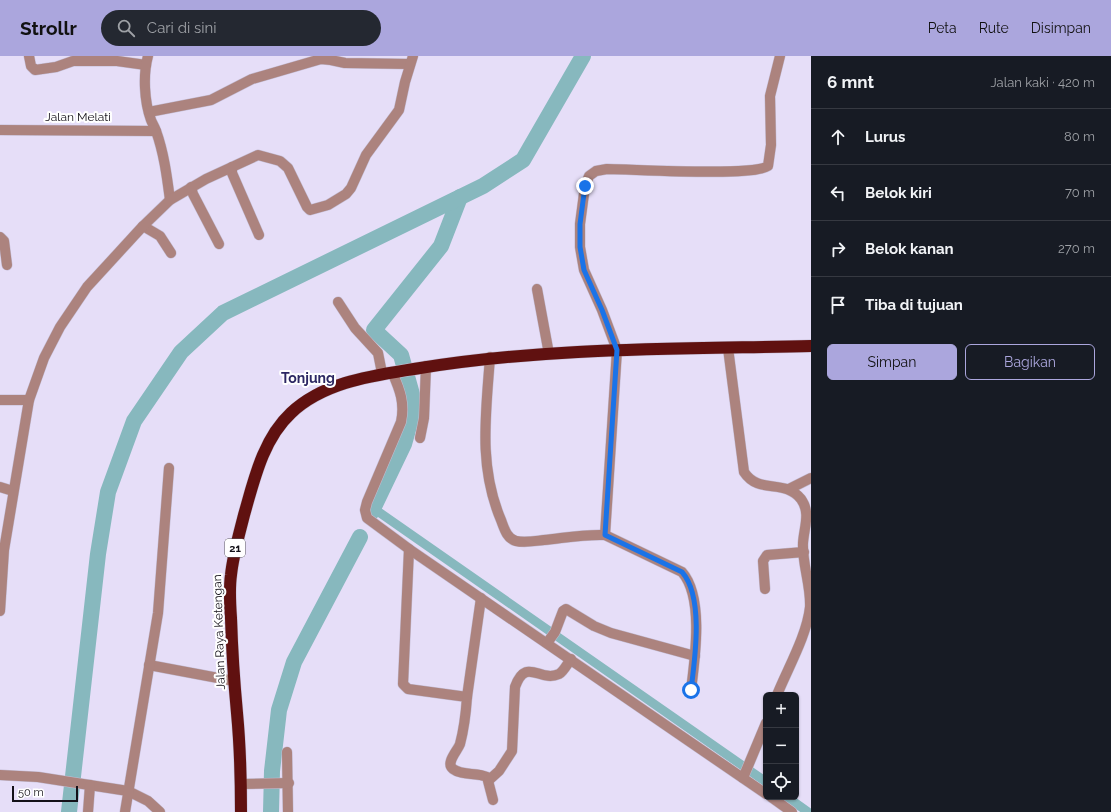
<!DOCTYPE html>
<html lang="id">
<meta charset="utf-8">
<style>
body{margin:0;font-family:Raleway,sans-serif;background:#242831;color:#f1f3f6}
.controls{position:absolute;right:12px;bottom:12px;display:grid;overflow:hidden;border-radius:6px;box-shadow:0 1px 3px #0004}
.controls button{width:36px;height:36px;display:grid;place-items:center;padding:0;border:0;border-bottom:1px solid #363941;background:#171b24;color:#f1f3f6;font:20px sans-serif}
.scale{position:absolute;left:12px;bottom:10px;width:66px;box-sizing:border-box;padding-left:4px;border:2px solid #131018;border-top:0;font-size:11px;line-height:14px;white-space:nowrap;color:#131018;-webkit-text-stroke:3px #fff;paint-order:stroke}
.stop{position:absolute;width:12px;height:12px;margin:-9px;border:3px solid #1a73e8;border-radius:50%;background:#fff}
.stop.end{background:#1a73e8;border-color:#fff;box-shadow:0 1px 4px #0008}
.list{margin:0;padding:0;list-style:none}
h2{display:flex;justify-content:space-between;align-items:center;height:52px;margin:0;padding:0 16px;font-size:17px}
h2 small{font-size:13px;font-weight:400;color:#9ea1a6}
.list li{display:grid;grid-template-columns:26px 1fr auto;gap:12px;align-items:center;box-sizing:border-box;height:56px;padding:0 16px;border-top:1px solid #363941}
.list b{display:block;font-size:15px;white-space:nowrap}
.list em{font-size:13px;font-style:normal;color:#9ea1a6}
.actions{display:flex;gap:8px;padding:12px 16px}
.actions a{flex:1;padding:9px 0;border:1px solid #aba6dd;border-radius:6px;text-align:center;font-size:14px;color:#aba6dd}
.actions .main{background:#aba6dd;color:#111}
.icon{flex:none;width:22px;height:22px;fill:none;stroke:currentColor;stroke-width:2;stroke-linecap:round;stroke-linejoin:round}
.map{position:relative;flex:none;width:811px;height:756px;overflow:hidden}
header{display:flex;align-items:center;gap:24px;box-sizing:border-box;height:56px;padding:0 20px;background:#aba6dd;color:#111}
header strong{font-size:19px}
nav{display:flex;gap:22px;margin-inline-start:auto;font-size:14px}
.search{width:280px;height:36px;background:#242831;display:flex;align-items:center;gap:10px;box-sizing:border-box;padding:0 14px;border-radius:22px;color:#9ea1a6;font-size:15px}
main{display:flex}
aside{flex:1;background:#171b24}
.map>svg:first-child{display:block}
</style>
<header>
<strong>Strollr</strong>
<div class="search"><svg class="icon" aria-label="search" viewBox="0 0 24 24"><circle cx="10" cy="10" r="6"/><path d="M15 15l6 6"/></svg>Cari di sini</div>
<nav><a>Peta</a><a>Rute</a><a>Disimpan</a></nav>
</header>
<main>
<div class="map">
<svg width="811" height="756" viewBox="0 0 811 756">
<rect width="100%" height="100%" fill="#e6def8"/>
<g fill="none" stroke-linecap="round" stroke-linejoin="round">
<g stroke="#87b8be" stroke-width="9">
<path d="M373,452l393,274"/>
<path d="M787,741l21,15"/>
</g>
<g stroke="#87b8be" stroke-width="16">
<path d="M371,457l33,-69 11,-39 -14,-50 -27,-25 67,-84 19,-49"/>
<path d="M69,756l29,-258 10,-62 26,-71 47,-69 42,-39 260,-127 40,-26 60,-104"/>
<path d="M271,756l1,-41 7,-61 15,-48 66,-125"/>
</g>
<defs>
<g id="minor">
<path d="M29,0l2,10 4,4 21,-3 17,-6h44l29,4"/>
<path d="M148,0c-5,18 -4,45 3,64 1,3 4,7 5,11 8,22 11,46 14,69"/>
<path d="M149,56l62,-12 41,-21 69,-20 10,1 14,3 65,1"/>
<path d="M0,74l156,1"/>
<path d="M232,111v6l27,62"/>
<path d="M191,131l2,7 26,50"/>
<path d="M143,170l17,10 11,17"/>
<path d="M0,181l4,4 3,24"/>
<path d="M537,233l12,65"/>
<path d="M338,246l17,26 23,25 4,20"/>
<path d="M728,292l16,124c15,23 40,6 57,27 10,14 3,28 2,44 -1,21 8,42 7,64 -3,28 -22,61 -33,88"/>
<path d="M490,301c-4,57 -12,109 11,163 3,8 6,19 15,21 9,2 19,0 28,-1 20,-2 40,-6 61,-5l77,37c22,25 13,86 9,118"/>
<path d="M392,316c8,18 13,31 9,50l-34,80 -2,8 2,8 42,31 357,245"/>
<path d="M0,344h29"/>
<path d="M420,382l4,-20 2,-52"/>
<path d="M0,431l13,4"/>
<path d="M789,433l22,-11"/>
<path d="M605,479l12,-185 -15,-40 -18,-40 -4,-23v-23l5,-38 4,-10 7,-5 11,-2c26,0 145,8 161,-3l3,-21 -1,-49 10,-40"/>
<path d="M409,493l-6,135 5,5 59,8c-1,15 -3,32 -7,47 -2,6 -15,19 -7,25 9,7 24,3 34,8l6,23"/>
<path d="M765,533l-2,-28 4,-6 37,-3"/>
<path d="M0,555l4,-61 25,-150 15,-42 16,-31 27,-40 56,-61 27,-26 36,-21 52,-24 22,6 8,7 19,39 3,3 18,-5 18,-11 5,-6 15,-33 33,-45 6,-28 8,-26"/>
<path d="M547,587l8,-11 8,-21 3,-2 28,17 17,7 84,23"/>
<path d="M149,609l85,16"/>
<path d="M467,641l14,-99"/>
<path d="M287,696l1,60"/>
<path d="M0,719l38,2 90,14 20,10 12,11"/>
<path d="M743,722l23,-55"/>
<path d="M489,724l10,-9 13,-20 3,-64c11,-31 25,-4 44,-13 5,-3 8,-10 12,-15"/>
<path d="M241,728l48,-1"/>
<path d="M771,741l21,15"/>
<path d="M88,756l2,-27"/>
<path d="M125,756l33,-199 11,-145"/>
</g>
<path id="highway" d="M241,756c0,-33 -1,-67 -4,-99 -3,-32 -5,-63 -6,-95 -1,-14 -2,-29 0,-43 2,-20 8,-40 13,-60 10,-35 19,-76 47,-102 33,-31 80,-37 123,-44 131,-22 265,-20 397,-23"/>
</defs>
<use href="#minor" stroke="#c4bdd4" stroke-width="11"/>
<use href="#highway" stroke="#c4bdd4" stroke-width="13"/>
<use href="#minor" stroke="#ac837e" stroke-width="10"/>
<use href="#highway" stroke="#601110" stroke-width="12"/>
</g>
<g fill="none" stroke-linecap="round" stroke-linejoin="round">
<path stroke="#1a73e8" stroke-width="5" d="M585,130l-5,38v23l4,23 18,40 15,40 -12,185 77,37c22,25 13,86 9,118"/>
</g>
<g text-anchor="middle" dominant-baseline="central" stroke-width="4" stroke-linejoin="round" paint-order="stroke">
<rect fill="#fff" stroke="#5a585d" stroke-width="1" x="225" y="483" width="20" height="18" rx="3"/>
<g font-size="11" font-weight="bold" fill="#131018">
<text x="235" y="492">21</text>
</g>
<g font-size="12" fill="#131018" stroke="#fff">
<text x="78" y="61">Jalan Melati</text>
<text transform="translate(219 576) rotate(-92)">Jalan Raya Ketengan</text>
</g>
<g font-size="14" font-weight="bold" fill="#2d2863" stroke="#fff">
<text x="308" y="322">Tonjung</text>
</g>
</g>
</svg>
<div class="controls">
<button>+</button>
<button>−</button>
<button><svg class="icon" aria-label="locate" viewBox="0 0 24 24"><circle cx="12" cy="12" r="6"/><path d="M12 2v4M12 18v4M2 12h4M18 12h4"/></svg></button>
</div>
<div class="scale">50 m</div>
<div class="stop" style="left:691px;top:634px"></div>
<div class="stop end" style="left:585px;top:130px"></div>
</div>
<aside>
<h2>6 mnt<small>Jalan kaki · 420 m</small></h2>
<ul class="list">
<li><svg class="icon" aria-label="ahead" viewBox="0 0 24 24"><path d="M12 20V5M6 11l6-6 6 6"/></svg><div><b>Lurus</b></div><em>80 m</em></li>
<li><svg class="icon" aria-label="left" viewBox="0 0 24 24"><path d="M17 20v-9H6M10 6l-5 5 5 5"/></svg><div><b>Belok kiri</b></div><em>70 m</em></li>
<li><svg class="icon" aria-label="right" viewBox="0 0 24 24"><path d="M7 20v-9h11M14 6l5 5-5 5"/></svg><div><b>Belok kanan</b></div><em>270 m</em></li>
<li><svg class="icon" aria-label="arrive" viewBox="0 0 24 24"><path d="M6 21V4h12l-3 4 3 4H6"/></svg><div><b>Tiba di tujuan</b></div></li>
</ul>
<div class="actions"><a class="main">Simpan</a><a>Bagikan</a></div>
</aside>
</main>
